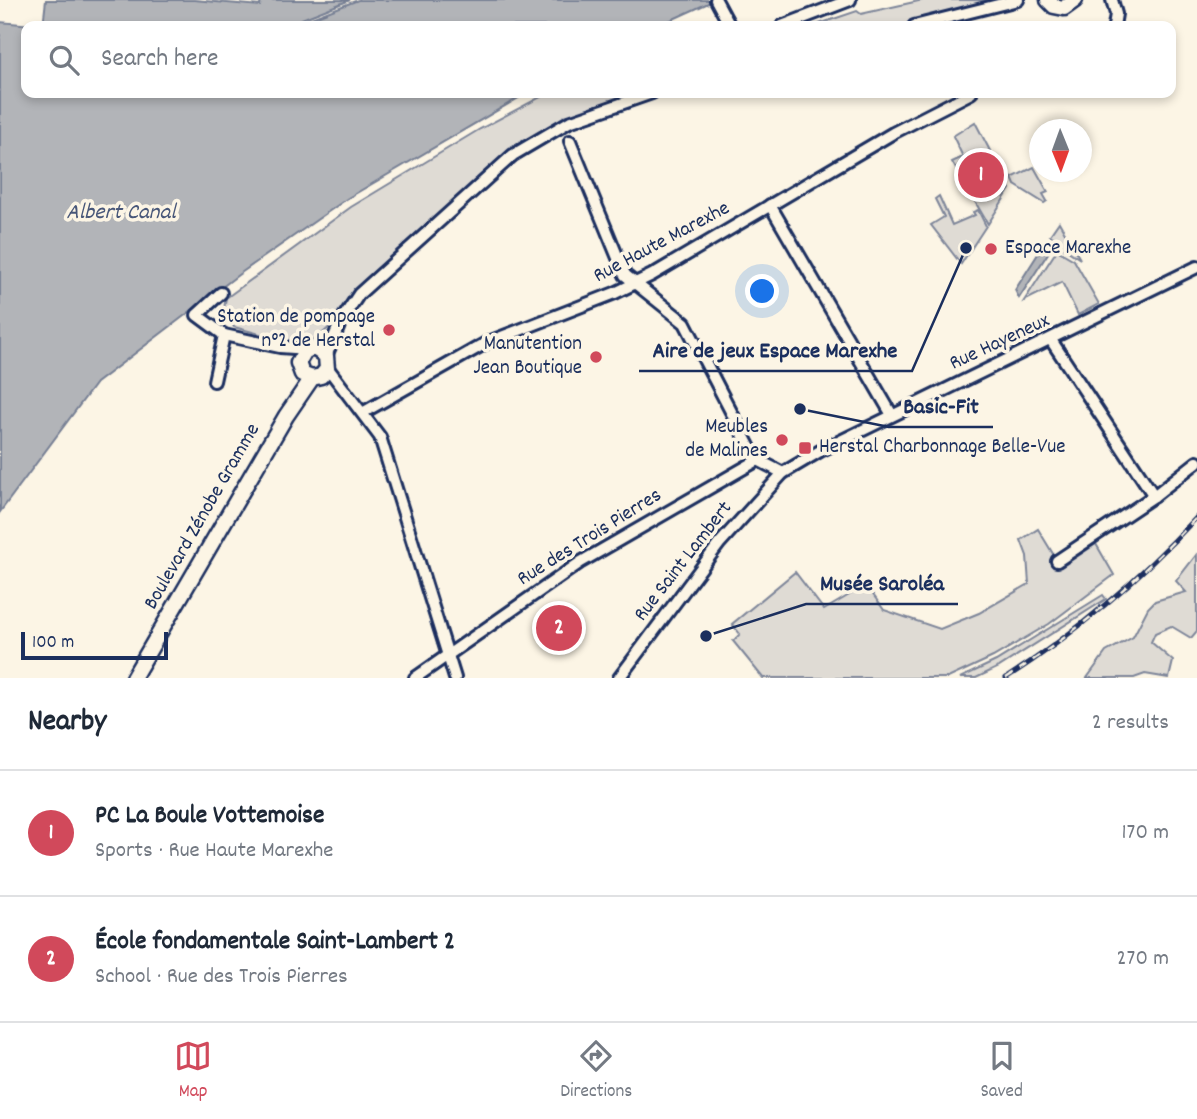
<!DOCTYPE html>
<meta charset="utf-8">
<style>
body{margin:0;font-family:Dekko,sans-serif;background:#f6f6f7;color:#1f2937}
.compass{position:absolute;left:1029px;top:119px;width:63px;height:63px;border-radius:50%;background:#fff;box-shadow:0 4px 10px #0003;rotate:179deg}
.scale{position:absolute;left:21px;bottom:18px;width:147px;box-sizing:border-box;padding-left:7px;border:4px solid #1b2f5e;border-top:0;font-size:19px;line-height:24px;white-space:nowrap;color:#1b2f5e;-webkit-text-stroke:5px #fcf5e5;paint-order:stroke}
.you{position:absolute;left:763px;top:292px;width:24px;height:24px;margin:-18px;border:5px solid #fff;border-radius:50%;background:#1a73e8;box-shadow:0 0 0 10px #1a73e833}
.badge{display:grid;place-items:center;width:46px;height:46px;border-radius:50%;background:#d1495b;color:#fff;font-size:23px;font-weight:700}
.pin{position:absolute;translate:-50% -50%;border:4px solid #fff;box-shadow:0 2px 7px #0006}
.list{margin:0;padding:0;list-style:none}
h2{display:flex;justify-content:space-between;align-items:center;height:91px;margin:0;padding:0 28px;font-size:30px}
h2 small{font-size:23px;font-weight:400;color:#747a83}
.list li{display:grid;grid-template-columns:46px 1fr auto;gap:21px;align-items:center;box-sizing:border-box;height:126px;padding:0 28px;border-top:2px solid #e0e1e3}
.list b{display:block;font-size:26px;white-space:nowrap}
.list p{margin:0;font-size:23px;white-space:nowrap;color:#747a83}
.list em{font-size:23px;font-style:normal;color:#747a83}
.icon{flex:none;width:38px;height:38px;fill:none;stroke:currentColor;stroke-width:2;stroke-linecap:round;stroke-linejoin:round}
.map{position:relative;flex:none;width:1197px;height:678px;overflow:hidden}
.search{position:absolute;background:#fff;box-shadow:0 4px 10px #0003;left:21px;right:21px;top:21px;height:77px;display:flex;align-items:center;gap:18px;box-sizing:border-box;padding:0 24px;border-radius:14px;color:#747a83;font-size:26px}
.sheet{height:343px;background:#fff}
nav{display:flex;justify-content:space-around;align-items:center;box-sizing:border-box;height:98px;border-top:2px solid #e0e1e3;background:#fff;font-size:19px;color:#747a83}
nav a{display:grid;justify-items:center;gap:4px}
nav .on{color:#d1495b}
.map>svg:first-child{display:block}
</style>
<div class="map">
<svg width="1197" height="678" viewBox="0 0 1197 678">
<rect width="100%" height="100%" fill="#fcf5e5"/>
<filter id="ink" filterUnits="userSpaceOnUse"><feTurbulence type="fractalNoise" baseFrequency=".0143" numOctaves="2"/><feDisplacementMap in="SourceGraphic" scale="14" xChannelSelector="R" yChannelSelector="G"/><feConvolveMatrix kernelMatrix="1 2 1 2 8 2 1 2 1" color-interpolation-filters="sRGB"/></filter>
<g filter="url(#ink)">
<g fill="#dfdbd4" stroke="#7d8599" stroke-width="2">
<path d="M923,0h87l-78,26h-119l44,-15 4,3z"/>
<path d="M548,93h117l-27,7 -69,28 -57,36 -198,177 -21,2 -59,-16 -11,-14 3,-15 125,-91 129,-78z"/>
<path d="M975,122l35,67 -22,35 -36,-62 11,-5 -10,-21z"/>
<path d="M1034,167l14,25 -5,2 4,7 -3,2 -29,-18 -3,-7z"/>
<path d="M939,196l13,29 23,-10 -2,-3 5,-2 8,16 -25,38 -30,-39 13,-8 -9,-18z"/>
<path d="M1059,222l21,37 -24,-16 1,-3 -7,-5z"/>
<path d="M1057,250l17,10 25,44 -21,11 -16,-33 -38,19z"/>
<path d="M1038,529l23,38 35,-23 18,31 -65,49 -56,33 -45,21h-185l-30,-37 7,-7 -8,-10 63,-52 29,38 42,-25 18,25 56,19 39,-16 50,-29 -2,-28 -6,-16z"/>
<path d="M1197,554v77l-6,7 -20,-12 -16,7 -4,9 22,19 -4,17 -24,-4 -11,4h-47l19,-26 27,-15 15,-29 7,-7 31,-9 -10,-11z"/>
<path d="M1103,595l3,4 -107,68 -23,11h-16l36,-17z"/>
</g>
<g fill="#b2b4b8" stroke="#767f94" stroke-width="2">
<path d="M46,0h148l66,6 1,-6h89l-66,26h-258v67h501l-179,105 -110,77 -142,108 -96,129v-490l43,4z"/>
<path d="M358,0h357l-57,26h-367z"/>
<path d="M1045,243l7,4 -33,51 -4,-8z"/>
</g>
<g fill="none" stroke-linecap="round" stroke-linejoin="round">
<defs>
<g id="minor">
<path d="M716,0l14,26"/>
<path d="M1112,0l4,14 -2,12"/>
<path d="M782,26l68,-26"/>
<path d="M914,26l104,-26"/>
<path d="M570,141l55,134 60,48 66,127 7,10 25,13"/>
<path d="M770,205l122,210"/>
<path d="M224,335l56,12 28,2"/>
<path d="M1051,340l103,156"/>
<path d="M326,356l15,-35 18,-27 154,-139 56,-33 83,-29"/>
<path d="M327,367l53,70 75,241"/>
<path d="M214,381l10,-46 -27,-20 24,-22"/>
<path d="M364,412l122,-69 129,-50 37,-18 241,-142 78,-40"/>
<path d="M1057,561l97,-65 43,-34"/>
<path d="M415,678l166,-116 177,-102"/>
<path d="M619,678l100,-134 64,-71 37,-22 377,-184"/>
</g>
<g id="major">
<path d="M1048,0l6,6 10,2 11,-8"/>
<path d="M133,678l153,-262 26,-38 9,-2 6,-7 -1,-13 -12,-8 -9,3 -7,12 4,11 10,4"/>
</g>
</defs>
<use href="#minor" stroke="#1b2f5e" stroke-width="16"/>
<use href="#major" stroke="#1b2f5e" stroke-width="19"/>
<use href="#minor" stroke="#fcf5e5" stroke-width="10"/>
<use href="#major" stroke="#fcf5e5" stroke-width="14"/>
<defs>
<path id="rail" d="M1006,678c72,-46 133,-99 191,-161"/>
</defs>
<use href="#rail" stroke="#1b2f5e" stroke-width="5"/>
<use href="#rail" stroke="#fcf5e5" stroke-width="2.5" stroke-dasharray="8" stroke-linecap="butt"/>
</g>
</g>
<g fill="#d1495b" stroke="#fcf5e5" stroke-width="2.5">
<circle cx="991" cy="249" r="7"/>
<circle cx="389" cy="330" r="7"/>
<circle cx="596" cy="357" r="7"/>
<circle cx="782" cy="440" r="7"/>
<rect x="798" y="441" width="14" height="14" rx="3.5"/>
</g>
<g text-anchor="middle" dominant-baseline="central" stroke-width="7" stroke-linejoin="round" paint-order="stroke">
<g font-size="21" fill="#1b2f5e" stroke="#fcf5e5">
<text transform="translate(662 243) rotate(-28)">Rue Haute Marexhe</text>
<text transform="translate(1000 343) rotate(-25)">Rue Hayeneux</text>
<text transform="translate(203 517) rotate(-60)">Boulevard Zénobe Gramme</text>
<text transform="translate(590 538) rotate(-32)">Rue des Trois Pierres</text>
<text transform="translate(684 562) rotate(-52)">Rue Saint Lambert</text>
</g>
<g font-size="21" fill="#1b2f5e" stroke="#fcf5e5" text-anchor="end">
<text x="1005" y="249" text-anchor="start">Espace Marexhe</text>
<text x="375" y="318">Station de pompage<tspan x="375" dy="24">n°2 de Herstal</tspan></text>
<text x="582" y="345">Manutention<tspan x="582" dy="24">Jean Boutique</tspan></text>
<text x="768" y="428">Meubles<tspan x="768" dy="24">de Malines</tspan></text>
<text x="819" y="448" text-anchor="start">Herstal Charbonnage Belle-Vue</text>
</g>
<g font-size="23" font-style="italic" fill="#485779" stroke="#fcf5e5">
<text x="121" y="213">Albert Canal</text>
</g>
</g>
<path fill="none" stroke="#1b2f5e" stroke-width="2.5" d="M966 248L912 371H639M800 409L889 427H993M706 636L806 604H958"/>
<g fill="#1b2f5e" stroke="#fcf5e5" stroke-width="2.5">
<circle cx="966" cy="248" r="7"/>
<circle cx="800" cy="409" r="7"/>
<circle cx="706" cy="636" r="7"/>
</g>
<g font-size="23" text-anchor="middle" font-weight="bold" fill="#1b2f5e" stroke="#fcf5e5" stroke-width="7" stroke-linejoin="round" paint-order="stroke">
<text x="775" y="357">Aire de jeux Espace Marexhe</text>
<text x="941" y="413">Basic-Fit</text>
<text x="882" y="590">Musée Saroléa</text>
</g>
</svg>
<svg class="compass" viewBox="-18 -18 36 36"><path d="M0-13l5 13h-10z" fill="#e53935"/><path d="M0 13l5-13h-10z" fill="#747a83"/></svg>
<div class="scale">100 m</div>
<div class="you"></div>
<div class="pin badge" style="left:981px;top:175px">1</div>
<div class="pin badge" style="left:559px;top:628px">2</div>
<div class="search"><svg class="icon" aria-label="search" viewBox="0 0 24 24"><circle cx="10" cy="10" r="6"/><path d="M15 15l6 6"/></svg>Search here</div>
</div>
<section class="sheet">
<h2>Nearby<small>2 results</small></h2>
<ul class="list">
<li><span class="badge">1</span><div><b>PC La Boule Vottemoise</b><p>Sports · Rue Haute Marexhe</p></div><em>170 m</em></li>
<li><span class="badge">2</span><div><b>École fondamentale Saint-Lambert 2</b><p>School · Rue des Trois Pierres</p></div><em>270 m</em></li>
</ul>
</section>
<nav>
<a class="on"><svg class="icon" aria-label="map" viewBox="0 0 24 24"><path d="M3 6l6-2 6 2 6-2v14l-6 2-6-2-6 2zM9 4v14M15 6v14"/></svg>Map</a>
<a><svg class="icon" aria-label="directions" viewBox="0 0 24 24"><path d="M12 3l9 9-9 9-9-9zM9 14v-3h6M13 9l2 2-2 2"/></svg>Directions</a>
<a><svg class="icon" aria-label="saved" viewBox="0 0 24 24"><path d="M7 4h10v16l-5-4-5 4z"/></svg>Saved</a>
</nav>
